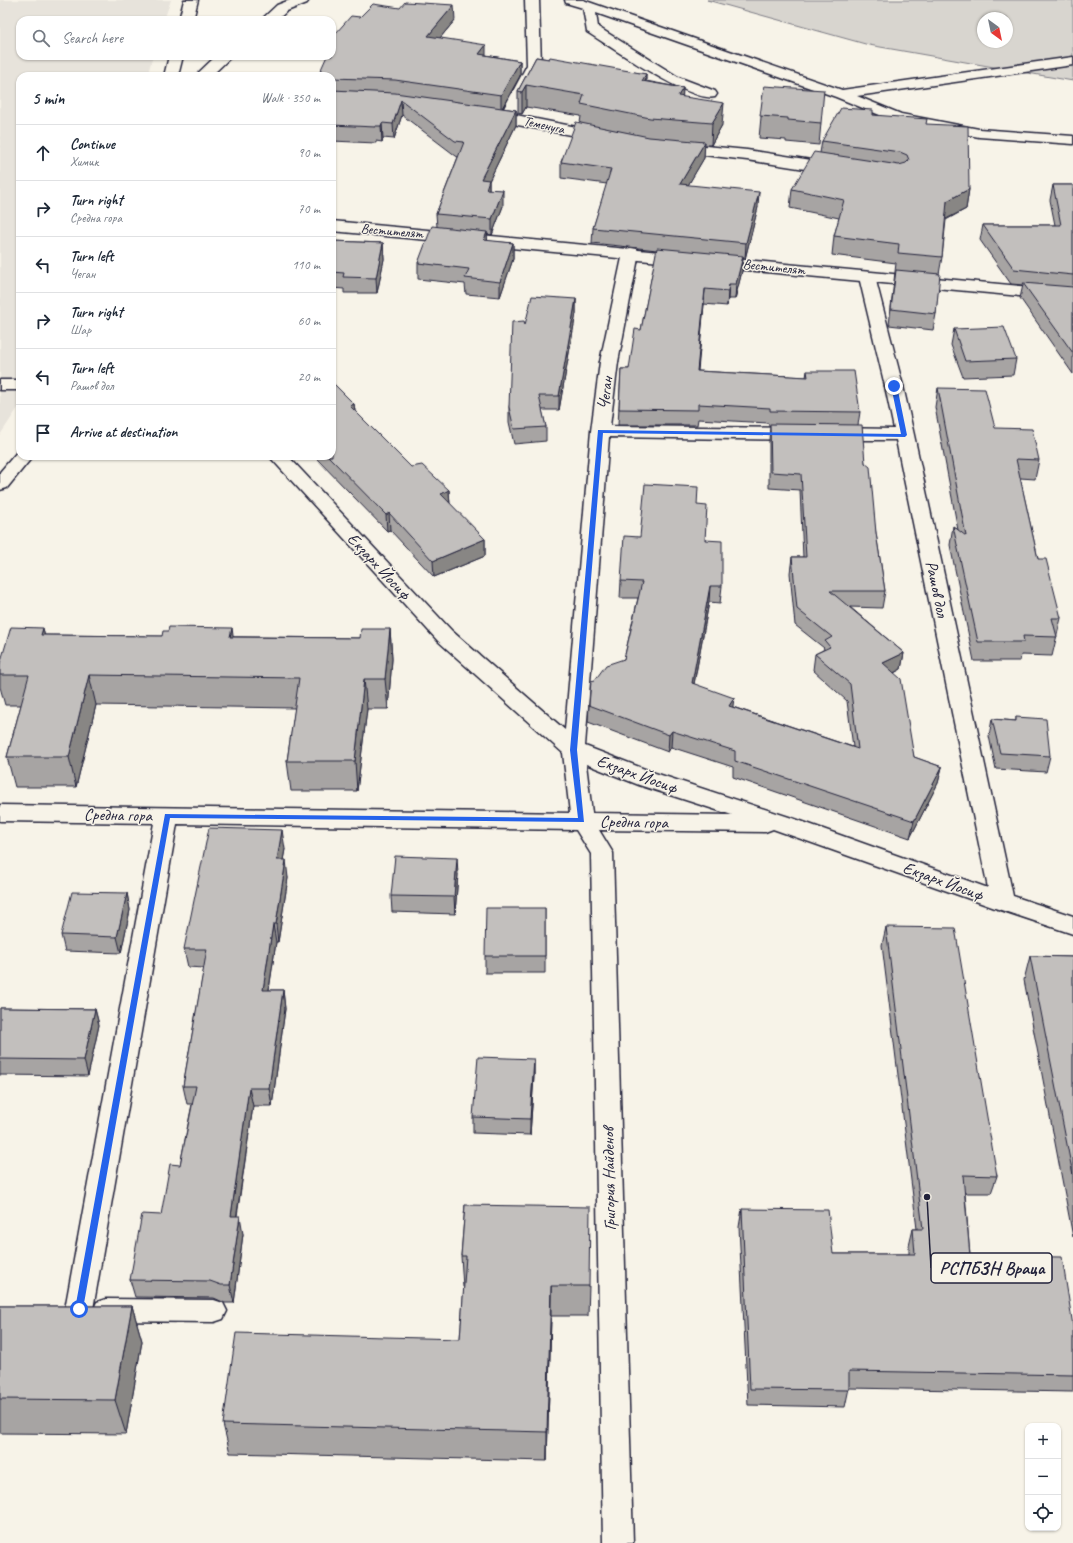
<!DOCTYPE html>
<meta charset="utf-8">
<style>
body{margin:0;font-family:Caveat,sans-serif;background:#f2f2f3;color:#1f2937}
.controls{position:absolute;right:12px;bottom:12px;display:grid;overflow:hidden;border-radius:8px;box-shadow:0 1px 3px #0004}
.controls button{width:36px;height:36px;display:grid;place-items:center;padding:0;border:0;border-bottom:1px solid #e0e1e3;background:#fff;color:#1f2937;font:20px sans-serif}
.compass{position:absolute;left:977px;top:12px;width:36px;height:36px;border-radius:50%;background:#fff;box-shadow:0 1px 3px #0004;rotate:147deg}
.stop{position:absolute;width:12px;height:12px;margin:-9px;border:3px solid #2563eb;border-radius:50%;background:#fff}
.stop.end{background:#2563eb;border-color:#fff;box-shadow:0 1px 4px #0008}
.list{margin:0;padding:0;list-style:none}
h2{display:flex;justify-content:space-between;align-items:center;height:52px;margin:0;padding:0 16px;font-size:17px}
h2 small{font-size:13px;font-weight:400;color:#747a83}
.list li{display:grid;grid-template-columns:26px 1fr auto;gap:12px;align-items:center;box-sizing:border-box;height:56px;padding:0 16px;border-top:1px solid #e0e1e3}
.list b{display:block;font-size:15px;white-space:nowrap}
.list p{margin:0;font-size:13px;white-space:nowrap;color:#747a83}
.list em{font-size:13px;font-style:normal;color:#747a83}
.icon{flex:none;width:22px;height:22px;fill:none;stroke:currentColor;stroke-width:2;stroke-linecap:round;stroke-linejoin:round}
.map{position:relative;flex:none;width:1073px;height:1543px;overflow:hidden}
.search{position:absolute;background:#fff;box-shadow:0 1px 3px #0004;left:16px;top:16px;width:320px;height:44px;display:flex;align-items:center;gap:10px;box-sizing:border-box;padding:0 14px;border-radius:12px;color:#747a83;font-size:15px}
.panel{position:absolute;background:#fff;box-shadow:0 1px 3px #0004;left:16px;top:72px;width:320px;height:388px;border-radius:12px}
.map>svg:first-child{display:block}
</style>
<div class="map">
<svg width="1073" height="1543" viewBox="0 0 1073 1543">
<rect width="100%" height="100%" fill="#f7f3e8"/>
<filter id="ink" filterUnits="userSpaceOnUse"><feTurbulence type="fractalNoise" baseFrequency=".025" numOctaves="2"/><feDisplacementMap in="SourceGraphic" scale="8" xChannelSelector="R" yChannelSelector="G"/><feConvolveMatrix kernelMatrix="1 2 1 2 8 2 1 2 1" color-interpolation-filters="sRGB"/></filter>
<g filter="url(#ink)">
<path fill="#e7e3db" d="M0,0h171l-7,20h-144v36h133l-6,20h-127v329l-20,30z"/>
<path fill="#d8d5cf" stroke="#7d7c85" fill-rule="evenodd" d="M707,0h366v81l-204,-36zM983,18h24v24h-24z"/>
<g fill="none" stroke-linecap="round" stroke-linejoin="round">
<defs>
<g id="service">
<path d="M565,0h18l259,90 231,-33v8l-216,31 44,18 78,15 94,7v8l-94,-7 -87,-17 -56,-23 -240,-84 2,14 80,50 37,14 2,3 -2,3c-24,6 -105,-51 -128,-65l-4,-24 -17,-5z"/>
<rect x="0" y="380" width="20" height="10"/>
<path d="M106,1299l108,1 9,3 4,8 -4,8 -9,3 -108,-1 -9,-3 -4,-8 4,-8z"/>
</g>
<g id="pedestrian">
<path d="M631,248l6,1 2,4 -21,109 -3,4 -6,1 -6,-1 -3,-4 23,-109 2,-4z"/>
<path d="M867,272l6,1 2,4 28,109 -3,4 -6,1 -6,-1 -3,-4 -26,-109 2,-4z"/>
</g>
<g id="minor">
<path d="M184,0h14l-5,20h-14z"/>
<path d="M290,0h19l-2,3 -20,8 -10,9h-16l16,-15z"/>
<path d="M525,0h14l2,65 -25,50 91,18 3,3 -3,3 -5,2 -116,-22 -5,-2 -3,-3 3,-3 5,-2 16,3 25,-47z"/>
<path d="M169,56h14l-5,20h-14z"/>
<path d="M216,56h16l-21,20h-16z"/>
<path d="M675,143l72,7 90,14 6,2 2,3 -2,3 -6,2 -90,-14 -78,-9 -2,-3 2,-3z"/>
<path d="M332,221l741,70v10l-741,-70z"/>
<path d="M609,357l6,1 3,4 -8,64 189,2 7,2 2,4 -2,4 -7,2 -190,-3 -24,309 70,27 140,46 193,69 -92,-448h-64l-7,-2 -2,-4 2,-4 7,-2 62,1 -9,-43 3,-4 6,-1 6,1 3,4 11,49 99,461 60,20v18l-78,-26 -222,-79 -8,3 -166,-2 14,23 20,690h-30l-12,-689 -15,-24 -399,-6 -84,485 -4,9 -10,3 -10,-3 -4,-9 89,-486 -154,-2v-16l570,8 -7,-60 -125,-112 -169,-185h19l164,175 113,99 26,-299 9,-69 3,-4zM586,764l53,21 93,30 -140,-2z"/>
<path d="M20,451v5h13l-26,32 -7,2v-18l17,-20z"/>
</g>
</defs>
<use href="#service" stroke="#22223b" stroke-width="3"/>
<use href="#pedestrian" stroke="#22223b" stroke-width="3"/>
<use href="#minor" stroke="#22223b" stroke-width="3"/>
<use href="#service" fill="#f7f3e8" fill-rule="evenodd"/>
<use href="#pedestrian" fill="#f7f3e8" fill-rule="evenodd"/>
<use href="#minor" fill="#f7f3e8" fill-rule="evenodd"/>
</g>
<g fill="#a7a4a3" stroke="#22223b">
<path d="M360,17l95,3 -15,18 46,17 34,6v15l-18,32 14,2v15l-27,56v8l14,17 -11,29 -5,-1v7l26,2v16l-13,38 -34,-3 -1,-10 -47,-5v-16l19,-36 -1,-13 22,-57 -2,-1 -54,-41 -8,24 -11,-1 -1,4 -6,-1v2l-44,-2v-65z"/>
<path d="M536,57l110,17v7l37,7 -1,8 40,29 -11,20h-7v13l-16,27 70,22 -13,52 -2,-1 -1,13 -7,28h-7l-1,7 -23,-2 -6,67 108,6 1,-6 53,41 -2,13 7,38 20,128 -3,17 -32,-1 54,46 -3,16 -7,4 20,84 28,10 -4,16 -28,55 -177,-61v-10l-62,-20 -3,5 -80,-30 1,-17 6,-25 29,-21 14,-61h-18l1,-17 19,-44 57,-32 8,35 17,46 -2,17 -11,-1 -15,82 39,23 120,40 -6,-46 -34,-31 2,-16 8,-4 1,-2 -29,-23 -5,-52 2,-16h11l-3,-67 -31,-2v-48l1,-14h-1l-1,-3 -70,-4 -1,6h-79l3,-56h8l12,-39 16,-80 -65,-7 1,-15 14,-44 -46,-6v-16l19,-39 1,-7 -55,-9 -4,7 -4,-1v-22z"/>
<path d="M764,86l57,37 -2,22 -33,-3v-2l-27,-2z"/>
<path d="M873,115l53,9 43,65 -3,20 -20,11 -4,37 -3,17 -3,40 -3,16 -44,-5 7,-62 -64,-8 2,-19 5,-18 -49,-10 2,-19 28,-36 2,-12z"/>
<path d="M1053,185h20v189l-53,-76 3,-13 -12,-1 -31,-44 3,-15h72l-5,-25z"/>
<path d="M332,241l51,2 1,16 -7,34h-33v-4l-12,-1z"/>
<path d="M576,299v14l-17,97h-17l4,17v14l-32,3 -5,-22v-15l16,-82z"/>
<path d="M954,329l62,30 -3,16 -50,2 -12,-32z"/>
<path d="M938,388l101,72 -4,19 -15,-1 18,81 23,59 -9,38 -31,-1 -1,6h-46l-24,-116 3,-19 5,4 -23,-123z"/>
<path d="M354,404l1,7 56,56 38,23 1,14 35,35v17l-51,21 -44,-47 -3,1 -73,-75h18z"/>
<path d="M390,629l2,30 -4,50h-21l-10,82h-66l-4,-30 8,-53 -199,-3 -20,82h-61l-8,-30 14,-52h-16l-5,-18v-23l45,-29 315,3z"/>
<path d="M1016,717l34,39 -4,16 -50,-3 -7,-33 3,-17 24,2z"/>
<path d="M285,849l-2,11 5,18 -10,64h-2l-7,48h14l2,19 -13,97h-19l-16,110 6,18 -9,69h-9l-11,-5 -79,-1 -5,-17 31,-65 19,-50 12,-61h-5l-4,-18 21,-118 -16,-1 -4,-18z"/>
<path d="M458,874l-3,40 -63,-2 -1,-16z"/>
<path d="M127,893l3,17 -9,43 -56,-2 -4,-16z"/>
<path d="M545,908v65h-60v-17z"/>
<path d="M886,927l111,249 -6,17h-26l5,63 103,70v66l-224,-4 -4,19 -97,-2 -9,-178 3,-18 91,45h76v-8l4,-17h4l-35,-284z"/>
<path d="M1030,956l43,1v280l-49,-257z"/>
<path d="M0,1008l95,1 4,16 -11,51 -88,-1z"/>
<path d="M534,1059v16l-4,60 -57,-2v-16z"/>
<path d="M465,1205l124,81 -1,30h-37l-4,145 -317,-8 -7,-29 237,-85 4,-52h-1l-2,-31z"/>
<path d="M0,1306h132l10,35 -16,93 -126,-1z"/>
</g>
<g fill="#888684" stroke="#22223b">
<path d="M454,5l1,15 -26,31 -1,-15z"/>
<path d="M486,45v14l-7,-5z"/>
<path d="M520,61v15l-19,34v-15z"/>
<path d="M646,74l-1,21 -3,-14z"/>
<path d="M526,85v22l-4,7v-22z"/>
<path d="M683,88l-1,21 -4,-13z"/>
<path d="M401,100l1,15 -8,24 -1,-15z"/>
<path d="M724,103l-2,22 -11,20 1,-22z"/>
<path d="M516,110v15l-27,56v15l-8,-17z"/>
<path d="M382,123l1,15 -1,4 -1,-16z"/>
<path d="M705,142l-1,16 -24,41v-15z"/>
<path d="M969,189l-3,20 -22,11 3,-19z"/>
<path d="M503,190v16l-11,29v-16z"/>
<path d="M759,192l-1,15 -13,52 1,-16z"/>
<path d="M487,232l1,15 -4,-7z"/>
<path d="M383,243l1,16 -7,34 -1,-15z"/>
<path d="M513,243v16l-13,38v-15z"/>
<path d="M743,256l-1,15 -7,28 1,-15z"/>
<path d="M729,284l-1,15 -1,7 1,-15z"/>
<path d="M705,289l-1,15 -8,82 1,-15z"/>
<path d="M576,299v14l-17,97v-14z"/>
<path d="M354,404l2,16 -6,-14z"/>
<path d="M449,490l1,17 -9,-13z"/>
<path d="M389,513l1,17 -3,1 -1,-16z"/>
<path d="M485,539v17l-51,21 -1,-16z"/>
<path d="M710,586l-1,16 -18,98 1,-17z"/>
<path d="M43,628l7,30 -9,-23z"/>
<path d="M232,628l4,30 -6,-21z"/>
<path d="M390,629l2,30 -4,50 -3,-30z"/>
<path d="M904,653l-3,16 -21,11 3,-17z"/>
<path d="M89,675l7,30 -20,82 -7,-30z"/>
<path d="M364,679l3,30 -10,82 -2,-30z"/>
<path d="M734,698l-2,16 -3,-8z"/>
<path d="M672,731l-1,16 -3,5 1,-17z"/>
<path d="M942,767l-4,16 -28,55 4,-17z"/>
<path d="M282,830l3,19 -5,29 -3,-18z"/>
<path d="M457,858l1,16 -3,40 -1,-17z"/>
<path d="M286,860l2,18 -10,64 -2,-18z"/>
<path d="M127,893l3,17 -9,43 -4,-16z"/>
<path d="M273,924l3,18 -10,67 -3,-19z"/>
<path d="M283,990l2,19 -13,97 -3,-18z"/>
<path d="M95,1009l4,16 -11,51 -4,-16z"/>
<path d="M534,1059v16l-4,60v-16z"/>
<path d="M249,1088l4,18 -19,127 -3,-17z"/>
<path d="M240,1216l3,18 -9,69 -4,-18z"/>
<path d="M551,1286v30l-4,145v-29z"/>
<path d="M132,1306l10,35 -16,93 -11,-34z"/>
</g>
<g fill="#c2bfbd" stroke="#22223b">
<path d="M405,2l49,3 -26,31 58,9 -7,9 41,7 -19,34 -106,-15 -63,-2v-2h-14l9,-20h5v-13l4,-10 15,-17 9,1 13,-13 27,4z"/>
<path d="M536,57l13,2 1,-2 96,17 -4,7 41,7 -5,8 46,7 -12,20 -62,-5 -69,-14 3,-9 -58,-10 -4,7 -4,-1z"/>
<path d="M764,86l60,4 -3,33 -33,-3v-2l-28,-2z"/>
<path d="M332,90l63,3 121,17 -35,69 8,1 -3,9 17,1 -11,29 -56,-5 28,-72 -9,-1 -54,-41 -8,24 -11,-1 -1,3h-6v1l-43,-2z"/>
<path d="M841,108l32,2v5l54,4 -1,5 42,2 1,63 -22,12 -5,56 -44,-4 1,-9 -65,-8 10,-36 -52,-11 22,-37 85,13 7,-2 3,-3 -2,-5 -7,-3 -78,-11z"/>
<path d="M576,122l73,15 56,5 -25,42 79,8 -13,51 -153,-15 18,-59 -50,-7z"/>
<path d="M1053,185h20v90l-59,-6 -31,-44h78z"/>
<path d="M432,226l55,6 -3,8 29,3 -13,39 -35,-4 4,-9 -51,-6z"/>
<path d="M332,241l51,2 -7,35 -33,-1 1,-4 -12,-1z"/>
<path d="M657,248l86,8 -7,28h-7l-1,7 -23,-2 -8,82 111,6 -1,-6h47l6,41 -90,-1v-3l-72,-4v6l-79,-1 2,-40h8l6,-40 6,1z"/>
<path d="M896,270l44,4 -4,40 -45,-5z"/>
<path d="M1023,283l50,4v66z"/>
<path d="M532,296l44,3 -17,97h-20l7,31 -32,2 -5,-22 3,-85 12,-1 1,4z"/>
<path d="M1004,327l12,32 -51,2 -11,-32z"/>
<path d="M332,382l22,22 -4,2 61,61 11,-2 27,25 -8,4 44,45 -52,22 -44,-48 -3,2 -58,-59h4z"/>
<path d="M938,388l47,1 10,39 37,1 7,31 -23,-1 22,100h8l15,59h-9l5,19 -34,-1 1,6h-46l-25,-116 13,10z"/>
<path d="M770,424l92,1 3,38 5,4 6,66 9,58h-55l74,62 -21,10 18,16 13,78 28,10 -28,54 -179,-60v-10l-63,-20 -3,4 -80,-30 2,-24 4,-1 11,-15 18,-6 18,-77 -21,-1 3,-45 16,1 5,-53 53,3 -1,18 10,1 -2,34 17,1v45h-12l-18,97 42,15 -5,8 129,43 -8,-65 -35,-30 15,-7 -5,-6 7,-4 -35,-28 -5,-52h14l-5,-83 -30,-2z"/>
<path d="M11,627l32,1 -2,7 121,1 1,-5h5l1,-4 63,1 -2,9 130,1 1,-9h29l-5,50h-21l-9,82h-68l12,-83 -210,-3 -20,82h-62l22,-82h-29v-11z"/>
<path d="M1016,717l30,2 4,37 -50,-3 -8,-34 24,2z"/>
<path d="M209,828l73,2 -5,30h9l-10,64h-3l-10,66h20l-14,98h-20l-18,128h9l-10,69h-9l-11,-4 -80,-1 12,-66 19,1 9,-51 10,1 16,-79h-13l24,-137h-23z"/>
<path d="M395,856l62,2 -3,39 -63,-1z"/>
<path d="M72,892l55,1 -10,44 -56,-2z"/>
<path d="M486,908h59v48h-60z"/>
<path d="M886,927l69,1 42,248 -34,-1 7,81 92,1 11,69v49l-224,-4v19l-99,-1 -8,-180 86,1 5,44h82l-2,-25h10z"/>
<path d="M1030,956l43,1v218z"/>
<path d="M0,1008l95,1 -11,51 -84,-1z"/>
<path d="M478,1057l56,2 -4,60 -57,-2z"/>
<path d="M465,1205l125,2 -1,79h-38l-4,146 -324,-8 13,-91 224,6 6,-83h-5z"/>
<path d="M0,1306h132l-17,94 -115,-1z"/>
</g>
</g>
<path fill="#2563eb" d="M894,385l3,1 10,49 -2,2 -302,-4 -26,317 7,72 -414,-4 -87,491 -4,4 -3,-1 -1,-3 90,-495 413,4 -8,-68 28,-320 303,4 -10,-48z"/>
<g text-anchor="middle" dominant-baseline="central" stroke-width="3" stroke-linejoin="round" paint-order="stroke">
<g font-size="14" fill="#22223b" stroke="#f7f3e8">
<text transform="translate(544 125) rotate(12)">Теменуга</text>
<text transform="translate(392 231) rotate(5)">Вестителят</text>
<text transform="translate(774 267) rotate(6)">Вестителят</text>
</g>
<g font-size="17" fill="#22223b" stroke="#f7f3e8">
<text transform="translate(605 393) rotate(-82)">Чеган</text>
<text transform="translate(379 566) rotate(47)">Екзарх Йосиф</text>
<text transform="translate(937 589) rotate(78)">Рашов дол</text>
<text transform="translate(637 774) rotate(20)">Екзарх Йосиф</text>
<text transform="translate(118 815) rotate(1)">Средна гора</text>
<text transform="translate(634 822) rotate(1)">Средна гора</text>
<text transform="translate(943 881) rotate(20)">Екзарх Йосиф</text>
<text transform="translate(609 1179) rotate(-91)">Григория Найденов</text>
</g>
</g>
<path fill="none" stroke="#22223b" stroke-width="1.5" d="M927 1197L931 1268"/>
<circle fill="#22223b" stroke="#f7f3e8" stroke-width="1.5" cx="927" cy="1197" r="4"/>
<rect fill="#f7f3e8" stroke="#22223b" stroke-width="1.5" x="931" y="1253" width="121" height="30" rx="4"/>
<g font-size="18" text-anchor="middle" font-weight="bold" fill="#22223b">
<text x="992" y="1274">РСПБЗН Враца</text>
</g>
</svg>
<div class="controls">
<button>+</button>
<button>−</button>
<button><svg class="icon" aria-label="locate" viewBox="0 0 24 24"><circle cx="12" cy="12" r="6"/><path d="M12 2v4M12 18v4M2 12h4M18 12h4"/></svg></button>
</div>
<svg class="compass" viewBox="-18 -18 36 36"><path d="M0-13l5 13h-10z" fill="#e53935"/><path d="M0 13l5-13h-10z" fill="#747a83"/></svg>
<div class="stop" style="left:79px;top:1309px"></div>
<div class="stop end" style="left:894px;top:386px"></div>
<div class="search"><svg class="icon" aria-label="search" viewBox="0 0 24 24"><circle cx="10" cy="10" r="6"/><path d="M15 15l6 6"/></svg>Search here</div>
<section class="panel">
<h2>5 min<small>Walk · 350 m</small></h2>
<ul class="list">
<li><svg class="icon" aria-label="ahead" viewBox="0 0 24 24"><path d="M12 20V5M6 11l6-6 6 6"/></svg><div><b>Continue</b><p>Химик</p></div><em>90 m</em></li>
<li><svg class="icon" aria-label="right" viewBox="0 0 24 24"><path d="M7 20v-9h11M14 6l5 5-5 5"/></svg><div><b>Turn right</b><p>Средна гора</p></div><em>70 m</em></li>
<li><svg class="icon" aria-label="left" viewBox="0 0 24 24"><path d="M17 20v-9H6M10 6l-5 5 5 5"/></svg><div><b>Turn left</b><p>Чеган</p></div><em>110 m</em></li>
<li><svg class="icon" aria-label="right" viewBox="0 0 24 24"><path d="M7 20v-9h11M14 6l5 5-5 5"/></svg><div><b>Turn right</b><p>Шар</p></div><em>60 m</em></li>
<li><svg class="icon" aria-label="left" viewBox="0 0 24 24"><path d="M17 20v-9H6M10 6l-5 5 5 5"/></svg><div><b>Turn left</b><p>Рашов дол</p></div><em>20 m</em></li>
<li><svg class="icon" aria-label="arrive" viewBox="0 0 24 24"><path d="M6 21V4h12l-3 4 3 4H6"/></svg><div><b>Arrive at destination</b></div></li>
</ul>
</section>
</div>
